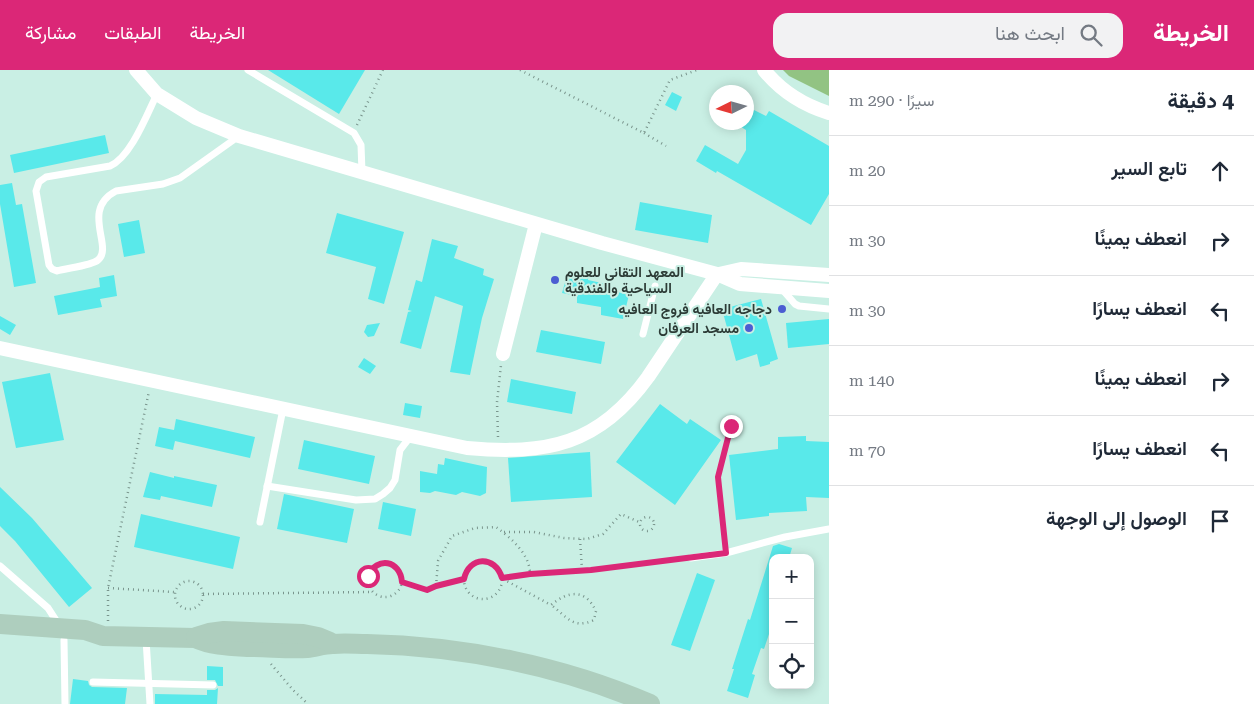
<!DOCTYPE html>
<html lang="ar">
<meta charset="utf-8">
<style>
body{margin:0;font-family:"Roboto Serif",Vazirmatn,serif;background:#f2f2f3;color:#1f2937;direction:rtl}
.controls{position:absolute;right:15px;bottom:15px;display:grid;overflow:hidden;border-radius:10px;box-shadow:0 2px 12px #0003}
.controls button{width:45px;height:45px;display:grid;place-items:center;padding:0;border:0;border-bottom:1px solid #e0e1e3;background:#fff;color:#1f2937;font:25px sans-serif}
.compass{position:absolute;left:709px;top:15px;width:45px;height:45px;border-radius:50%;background:#fff;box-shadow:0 2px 12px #0003;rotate:265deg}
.stop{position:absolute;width:15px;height:15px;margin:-11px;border:4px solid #db2777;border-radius:50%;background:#fff}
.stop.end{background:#db2777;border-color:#fff;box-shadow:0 1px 5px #0008}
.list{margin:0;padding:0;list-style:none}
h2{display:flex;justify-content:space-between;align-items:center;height:65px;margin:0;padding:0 20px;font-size:21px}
h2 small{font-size:16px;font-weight:400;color:#747a83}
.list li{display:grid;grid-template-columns:32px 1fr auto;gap:15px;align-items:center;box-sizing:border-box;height:70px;padding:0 20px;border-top:1px solid #e0e1e3}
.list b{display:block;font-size:19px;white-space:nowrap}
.list em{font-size:16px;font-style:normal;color:#747a83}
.icon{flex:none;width:28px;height:28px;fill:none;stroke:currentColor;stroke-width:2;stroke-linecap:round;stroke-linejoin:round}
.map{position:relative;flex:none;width:829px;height:634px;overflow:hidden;direction:ltr}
header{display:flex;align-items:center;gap:30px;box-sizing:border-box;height:70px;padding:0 25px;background:#db2777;color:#fff}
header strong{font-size:24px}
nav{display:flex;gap:28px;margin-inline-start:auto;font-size:18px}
.search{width:350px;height:45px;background:#f2f2f3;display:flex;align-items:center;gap:12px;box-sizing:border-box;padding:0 18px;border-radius:15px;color:#747a83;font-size:19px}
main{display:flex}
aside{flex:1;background:#fff}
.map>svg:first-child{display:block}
</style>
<header>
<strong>الخريطة</strong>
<div class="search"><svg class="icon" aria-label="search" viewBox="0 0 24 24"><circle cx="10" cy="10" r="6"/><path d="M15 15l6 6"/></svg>ابحث هنا</div>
<nav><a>الخريطة</a><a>الطبقات</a><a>مشاركة</a></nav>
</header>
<main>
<aside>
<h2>4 دقيقة<small>سيرًا · 290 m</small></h2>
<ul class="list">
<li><svg class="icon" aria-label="ahead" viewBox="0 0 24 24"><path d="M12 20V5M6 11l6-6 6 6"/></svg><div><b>تابع السير</b></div><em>20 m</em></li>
<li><svg class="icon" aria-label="right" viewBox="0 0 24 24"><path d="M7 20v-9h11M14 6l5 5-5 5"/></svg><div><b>انعطف يمينًا</b></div><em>30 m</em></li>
<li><svg class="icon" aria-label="left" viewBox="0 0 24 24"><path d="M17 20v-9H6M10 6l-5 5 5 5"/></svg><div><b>انعطف يسارًا</b></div><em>30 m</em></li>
<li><svg class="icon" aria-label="right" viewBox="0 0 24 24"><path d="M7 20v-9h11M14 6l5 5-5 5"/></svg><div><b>انعطف يمينًا</b></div><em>140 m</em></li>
<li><svg class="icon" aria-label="left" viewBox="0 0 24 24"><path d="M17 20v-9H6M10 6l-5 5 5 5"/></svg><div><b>انعطف يسارًا</b></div><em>70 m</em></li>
<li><svg class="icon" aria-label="arrive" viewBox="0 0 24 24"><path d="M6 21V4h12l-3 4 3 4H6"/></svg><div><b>الوصول إلى الوجهة</b></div></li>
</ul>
</aside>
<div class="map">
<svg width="829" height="634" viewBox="0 0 829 634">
<rect width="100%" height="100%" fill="#c9efe4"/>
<path fill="#92c383" d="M783,0h46v26l-40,-20z"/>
<g fill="#59e9ea">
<path d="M268,0h97l-26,44z"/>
<path d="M672,22l10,5 -6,14 -11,-6z"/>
<path d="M746,36l20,10 3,-5 60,35v48l-18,31 -94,-54 -1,2 -20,-12 9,-16 33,19 8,-14v-20l-13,-8h13z"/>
<path d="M105,65l4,18 -95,20 -4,-18z"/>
<path d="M12,113l4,22 6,-1 14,79 -22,4 -14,-83v-19z"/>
<path d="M640,132l72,13 -4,28 -73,-13z"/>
<path d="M337,143l67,19 -20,72 -16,-5 8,-32 -50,-14z"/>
<path d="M139,150l6,33 -21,4 -6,-33z"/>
<path d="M432,169l26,7 -4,12 30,11 -1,6 11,4 -12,39 -12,57 -20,-3 13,-66 -28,-10 -14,53 -21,-6 8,-31 4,-1 -4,-1 8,-30 6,2z"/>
<path d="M568,202l21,3 -1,5 23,5 -1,5 19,5 -6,24 -22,-4v-8l-24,-4v-7l-15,-3z"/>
<path d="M114,205l3,21 -17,3 2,8 -44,8 -4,-19 46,-9 -1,-9z"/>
<path d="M761,229l17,60 -8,3v2l-10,3 -3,-13 -21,7 -14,-52z"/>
<path d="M0,246l16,9 -6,10 -10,-6z"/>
<path d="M829,249v25l-41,4 -2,-25z"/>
<path d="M380,253l-6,13 -6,1 -4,-5 3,-7z"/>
<path d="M541,260l64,12 -4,22 -65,-12z"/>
<path d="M364,288l12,8 -6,8 -12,-7z"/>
<path d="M50,303l14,67 -48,8 -14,-66z"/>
<path d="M511,309l65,13 -4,22 -65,-12z"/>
<path d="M405,333l17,3 -2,12 -17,-3z"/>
<path d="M660,334l27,20 3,-5 31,21 -46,65 -59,-43z"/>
<path d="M176,349l79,18 -5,21 -75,-17 -2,9 -18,-4 4,-19 15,3z"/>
<path d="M806,366v5l23,1v56l-23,-1 1,14 -38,2v3l-33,4 -7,-65 49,-6v-12z"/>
<path d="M304,370l71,16 -6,28 -71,-15z"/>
<path d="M590,382l2,45 -81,5 -3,-44z"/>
<path d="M445,388l42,9 -1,26 -6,3 -18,-4 -6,3 -21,-4 -5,2 -10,-1v-21l17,3 1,-10 6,1z"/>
<path d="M150,402l24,6v-2l43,9 -5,22 -51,-11 -1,4 -17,-3z"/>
<path d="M0,417l32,31 60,70 -23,19 -54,-66 -15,-15z"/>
<path d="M284,424l70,15 -7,34 -70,-14z"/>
<path d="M383,432l33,7 -5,27 -33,-7z"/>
<path d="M141,444l99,23 -7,32 -99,-22z"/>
<path d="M779,474l13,4 -3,10h-16v64l-9,27 -3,-1 -9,26 3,1 -7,23 -21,-7 7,-22h-2l16,-50 2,1 23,-74z"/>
<path d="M697,503l18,7 -25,71 -19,-6z"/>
<path d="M207,596l16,1v19h-5l-3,-6h-8z"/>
<path d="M73,609l15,2 1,4 3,2 35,1 -2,16h-55z"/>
<path d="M218,618l-1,16h-62v-10l52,1v-5h8z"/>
</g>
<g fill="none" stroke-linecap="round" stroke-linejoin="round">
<g stroke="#7a958d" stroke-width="2.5" stroke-dasharray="1 4" stroke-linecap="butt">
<path d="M520,0l124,63 26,-53 27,-10"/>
<path d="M357,55l26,-55"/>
<path d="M644,63l22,13"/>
<path d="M498,367l-1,-35 4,-37"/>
<circle cx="647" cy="454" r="7"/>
<path d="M504,462h30l30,6 23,1 16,-5 18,-20 18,8"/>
<path d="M580,469l2,31"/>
<path d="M725,474l-7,-67 13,-51"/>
<circle cx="483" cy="510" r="19"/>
<circle cx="385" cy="510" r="17"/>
<path d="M530,504l61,-5 92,-10"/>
<path d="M503,509l48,26c17,-14 34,-17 45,6l-2,9c-22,10 -27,-4 -43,-15"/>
<circle cx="189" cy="525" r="14"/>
<path d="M402,512l25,8 9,-4 28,-7"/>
<path d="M436,516l2,-25 14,-25 23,-8 21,-1c15,11 34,27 34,47l-28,4"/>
<path d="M108,518l66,4"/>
<path d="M203,524l169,-2"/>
<path d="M108,551v-33l41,-197"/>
<path d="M271,594l22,26 15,14"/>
</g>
<g stroke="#fff" stroke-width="7">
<path d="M248,0l106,63 7,12 1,27"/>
<path d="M157,24c-10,20 -26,63 -47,72l-64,11 -7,5 -3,9 13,74 3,4 5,2c9,-3 34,-5 41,-11 16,-13 -18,-50 18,-69l47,-7 17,-6 59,-42"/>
<path d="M781,218l14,16 4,2 30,3"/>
<path d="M643,264l12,-48"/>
<path d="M267,416l89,14 19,-1 8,-5 7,-6 5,-8 5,-30 10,-13"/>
<path d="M260,452l23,-113"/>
<path d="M691,488l35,-5 59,-16 44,-8"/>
<path d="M0,496l48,42 11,17"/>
<path d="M146,569l4,65"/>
<path d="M64,570l1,64"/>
<path d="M93,612l120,3"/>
</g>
<g stroke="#fff" stroke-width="14">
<path d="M136,0l21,24 39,24 43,18 363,107 115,31 23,10 89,7"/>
<path d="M764,0c17,21 39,35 65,43"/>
<path d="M719,204l22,-5 88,6"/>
<path d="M0,278l467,100c80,7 132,-3 181,-71l69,-103"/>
<path d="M503,284l33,-130"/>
</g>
<g stroke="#aecebe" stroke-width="20">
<path d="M0,554l85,6 18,6 92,2c17,8 36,8 55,9 19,0 38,2 57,1 9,-1 17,-4 26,-4 11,-1 23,0 34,0 96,2 195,22 283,60"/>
<path d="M196,567l13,-4 15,-2 79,3 15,3 12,5"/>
</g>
</g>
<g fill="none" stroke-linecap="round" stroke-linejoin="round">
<path stroke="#db2777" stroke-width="6" d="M368,506c9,-20 32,-16 34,6l25,8 9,-4 28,-7c5,-23 31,-24 38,-1l28,-4 61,-4 135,-17 -8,-76 13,-51"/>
</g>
<g fill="#4b5dd2" stroke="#c9efe4" stroke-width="2">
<circle cx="555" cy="210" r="5"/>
<circle cx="782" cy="239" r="5"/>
<circle cx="749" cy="258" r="5"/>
</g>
<g text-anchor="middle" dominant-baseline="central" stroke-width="4" stroke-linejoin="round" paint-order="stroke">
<g font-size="14" font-weight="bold" fill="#2c3b36" stroke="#c9efe4" text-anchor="end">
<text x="565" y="202" text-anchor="start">المعهد التقاني للعلوم<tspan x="565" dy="16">السياحية والفندقية</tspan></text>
<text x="772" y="239">دجاجه العافيه فروج العافيه</text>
<text x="739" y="258">مسجد العرفان</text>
</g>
</g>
</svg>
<div class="controls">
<button>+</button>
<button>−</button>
<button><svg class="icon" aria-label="locate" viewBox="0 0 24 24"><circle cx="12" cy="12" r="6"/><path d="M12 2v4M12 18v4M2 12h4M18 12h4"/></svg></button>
</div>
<svg class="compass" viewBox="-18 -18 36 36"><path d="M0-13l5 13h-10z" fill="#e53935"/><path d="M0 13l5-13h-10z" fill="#747a83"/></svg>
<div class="stop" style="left:368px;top:506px"></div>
<div class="stop end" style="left:731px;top:356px"></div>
</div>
</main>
